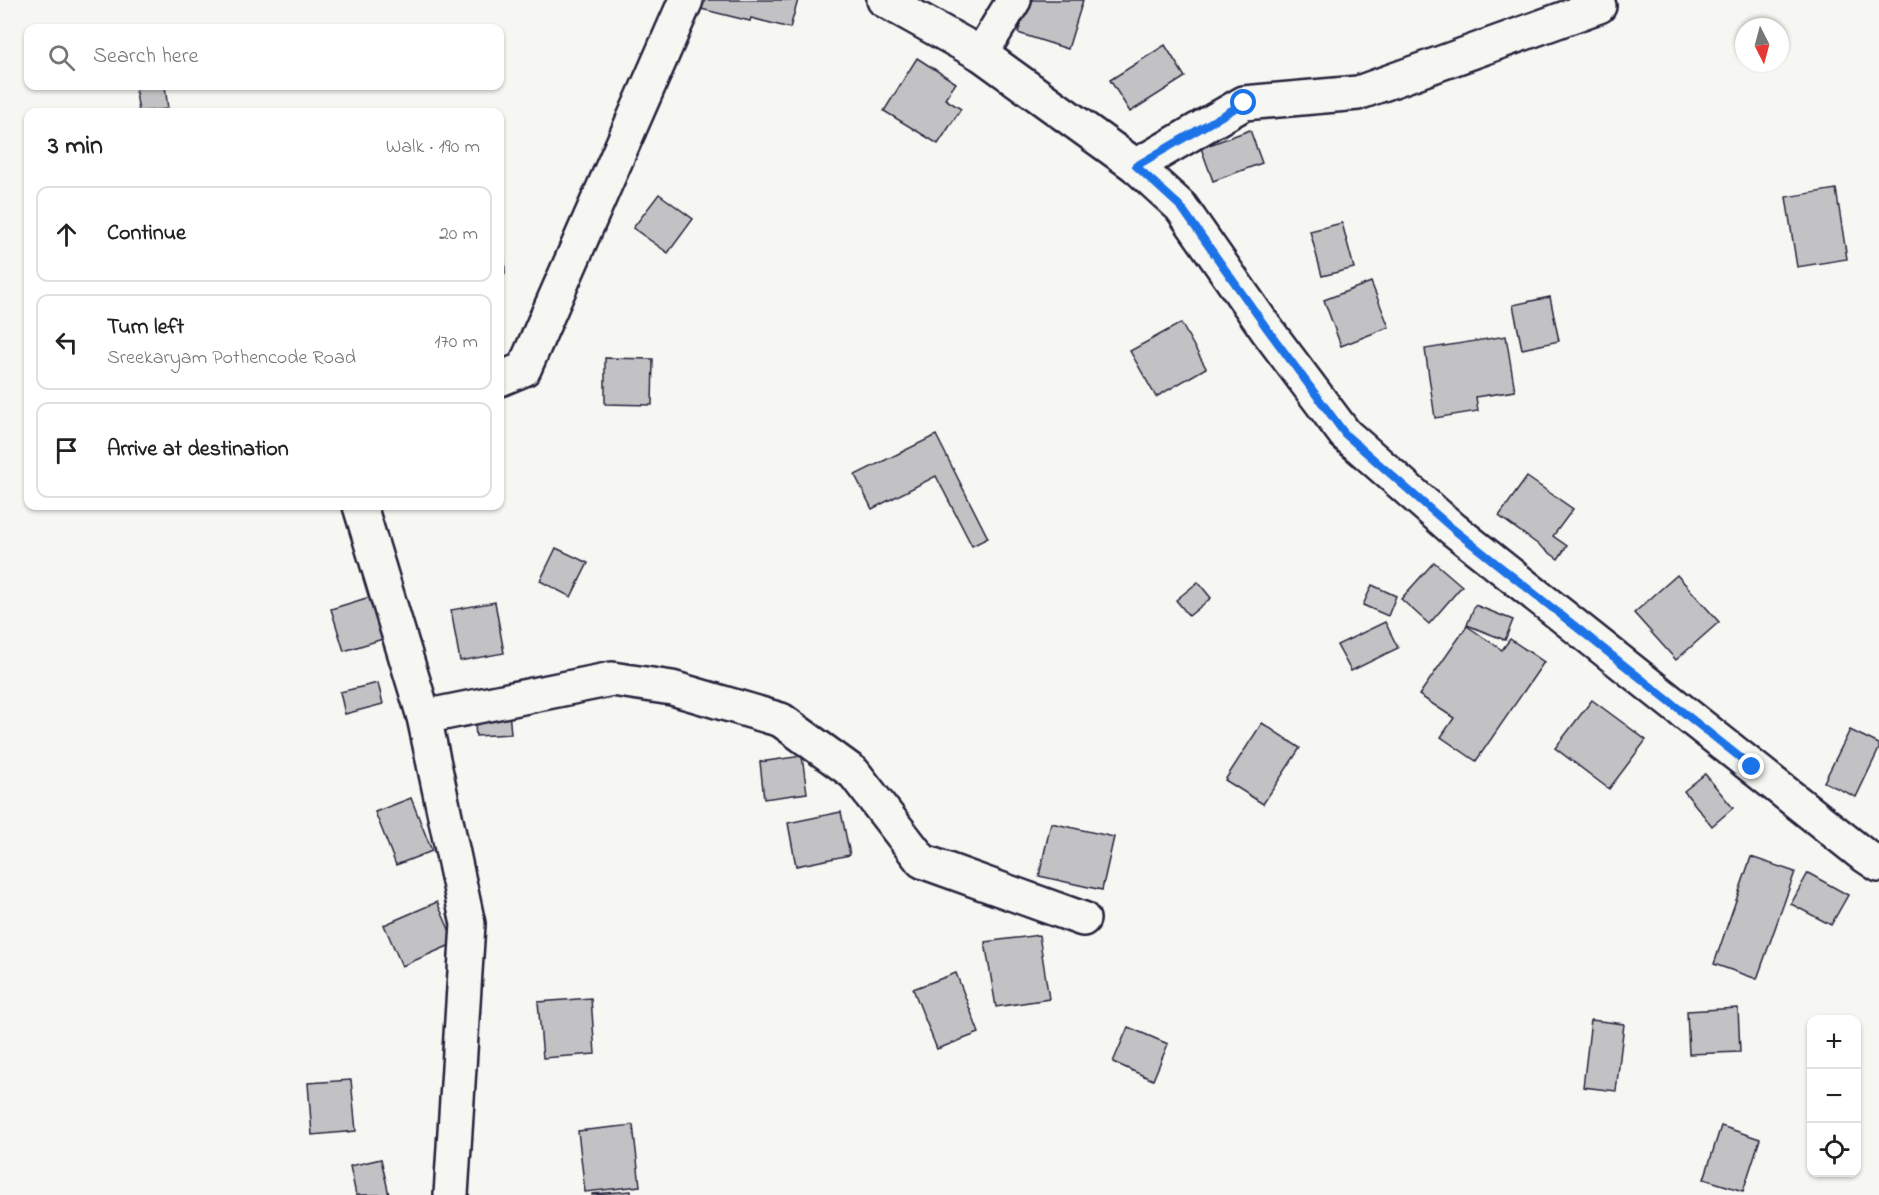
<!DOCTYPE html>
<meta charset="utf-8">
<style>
body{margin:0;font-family:"Indie Flower",sans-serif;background:#f2f2f2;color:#222}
.controls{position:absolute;right:18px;bottom:18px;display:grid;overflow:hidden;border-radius:12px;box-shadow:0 2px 4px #0004}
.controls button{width:54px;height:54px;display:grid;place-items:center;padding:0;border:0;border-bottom:2px solid #e0e0e0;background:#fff;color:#222;font:30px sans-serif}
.compass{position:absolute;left:1735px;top:18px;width:54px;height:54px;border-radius:50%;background:#fff;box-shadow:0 2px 4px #0004;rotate:174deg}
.stop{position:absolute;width:18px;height:18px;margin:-14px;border:4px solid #1a73e8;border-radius:50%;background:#fff}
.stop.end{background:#1a73e8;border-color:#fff;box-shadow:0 2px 6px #0008}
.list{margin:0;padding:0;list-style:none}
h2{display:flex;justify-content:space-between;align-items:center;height:78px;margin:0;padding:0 24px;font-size:26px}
h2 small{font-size:20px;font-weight:400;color:#767676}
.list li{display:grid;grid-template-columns:39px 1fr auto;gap:18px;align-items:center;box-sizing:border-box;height:96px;margin:0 12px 12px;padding:0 12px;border:2px solid #e0e0e0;border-radius:12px}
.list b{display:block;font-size:22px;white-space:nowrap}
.list p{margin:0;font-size:20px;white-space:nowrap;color:#767676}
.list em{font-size:20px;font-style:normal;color:#767676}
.icon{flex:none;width:33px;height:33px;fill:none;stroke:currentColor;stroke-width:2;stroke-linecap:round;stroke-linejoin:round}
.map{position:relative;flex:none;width:1879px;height:1195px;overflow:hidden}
.search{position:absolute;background:#fff;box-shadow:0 2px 4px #0004;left:24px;top:24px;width:480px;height:66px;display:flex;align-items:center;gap:15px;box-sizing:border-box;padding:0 21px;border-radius:12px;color:#767676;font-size:22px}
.panel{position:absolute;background:#fff;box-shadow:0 2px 4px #0004;left:24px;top:108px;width:480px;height:402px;border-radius:12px}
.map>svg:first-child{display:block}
</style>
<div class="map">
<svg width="1879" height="1195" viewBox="0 0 1879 1195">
<rect width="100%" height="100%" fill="#f6f6f2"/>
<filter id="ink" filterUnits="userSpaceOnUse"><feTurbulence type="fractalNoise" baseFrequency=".0167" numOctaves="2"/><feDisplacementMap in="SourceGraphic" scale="12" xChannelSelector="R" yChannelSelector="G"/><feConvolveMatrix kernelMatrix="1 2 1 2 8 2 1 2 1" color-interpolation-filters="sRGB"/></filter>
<g filter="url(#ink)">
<g fill="#c2c2c4" stroke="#22223b" stroke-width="1.5">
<path d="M704,0h94l-8,28 -39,-10 -1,3 -49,-12z"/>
<path d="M1028,0h55l-15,49 -50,-16z"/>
<path d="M1165,45l20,32 -55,35 -20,-32z"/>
<path d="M917,58l39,25 -11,16 16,10 -23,35 -54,-33z"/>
<path d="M135,86h30l3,23 -29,3z"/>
<path d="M1250,130l12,33 -49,18 -12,-33z"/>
<path d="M1836,189l11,70 -50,8 -11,-70z"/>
<path d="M659,194l34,25 -25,34 -35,-25z"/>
<path d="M1342,223l12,45 -32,8 -12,-45z"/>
<path d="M500,231h3l2,43 -5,1z"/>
<path d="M1371,282l18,45 -48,19 -17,-46z"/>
<path d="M1550,297l9,44 -37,8 -9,-44z"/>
<path d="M1181,323l25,45 -50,29 -26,-46z"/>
<path d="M1506,336l9,55 -39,6 2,14 -43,7 -10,-69z"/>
<path d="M605,358l48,1 -1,46 -47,-1z"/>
<path d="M936,435l52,103 -16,8 -36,-70 -64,33 -17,-34z"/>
<path d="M1527,477l46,32 -20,27 14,10 -9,13 -59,-43z"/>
<path d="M556,548l32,15 -17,34 -31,-16z"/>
<path d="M1434,562l28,24 -33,38 -28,-25z"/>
<path d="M1677,575l42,47 -43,38 -42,-47z"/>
<path d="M1198,582l13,16 -22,18 -13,-16z"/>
<path d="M1372,585l24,11 -8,20 -25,-11z"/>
<path d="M373,596l13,42 -42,13 -13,-42z"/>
<path d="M495,602l9,51 -44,8 -9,-51z"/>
<path d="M1475,605l38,15 -8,20 -38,-15z"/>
<path d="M1385,622l13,26 -47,23 -14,-26z"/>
<path d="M1467,626l35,24 8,-11 34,23 -68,99 -35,-24 13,-19 -35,-23z"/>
<path d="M378,683l5,21 -38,10 -5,-22z"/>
<path d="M1592,700l54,40 -37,49 -54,-41z"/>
<path d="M509,711l2,23 -35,2 -2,-22z"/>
<path d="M1262,723l38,25 -37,56 -38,-24z"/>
<path d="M1850,730l29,14v5l-23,48 -32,-15z"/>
<path d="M802,756l5,37 -43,6 -4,-37z"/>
<path d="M1705,774l28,34 -21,18 -28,-35z"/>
<path d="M411,798l21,53 -36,14 -21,-53z"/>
<path d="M841,812l9,43 -54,11 -8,-43z"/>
<path d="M1051,823l63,14 -12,53 -63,-14z"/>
<path d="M1751,857l44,15 -38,107 -43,-15z"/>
<path d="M1808,873l40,22 -17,30 -40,-21z"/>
<path d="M437,902l18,41 -53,23 -18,-41z"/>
<path d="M1039,935l10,64 -53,8 -11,-65z"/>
<path d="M956,973l23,60 -42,16 -24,-60z"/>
<path d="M591,998l4,56 -52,4 -5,-56z"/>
<path d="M1738,1008l2,44 -51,2 -2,-43z"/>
<path d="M1591,1020l33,4 -8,67 -33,-4z"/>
<path d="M1128,1027l40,17 -15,36 -40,-18z"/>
<path d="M351,1080l5,51 -44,4 -4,-52z"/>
<path d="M633,1125l7,61 -55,6 -7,-61z"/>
<path d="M1721,1126l39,13 -17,52 -39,-12z"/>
<path d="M381,1159l8,36h-33l-6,-29z"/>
<path d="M631,1191v4h-39v-1z"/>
</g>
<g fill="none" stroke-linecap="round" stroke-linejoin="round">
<defs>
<g id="minor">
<path d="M981,54l33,-54"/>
<path d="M1136,166l108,-63 114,-10 241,-87"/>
<path d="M500,379l24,-10 162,-369"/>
<path d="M360,506l64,211 44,207 -17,271"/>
<path d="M424,717l188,-38 60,9 109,32 73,53 68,88 161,58"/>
</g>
<path id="major" d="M884,0l97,54 155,112 45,41 86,123 78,104 108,95 408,324 18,12"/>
</defs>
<use href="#minor" stroke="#22223b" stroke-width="38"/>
<use href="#major" stroke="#22223b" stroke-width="38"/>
<use href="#minor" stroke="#f6f6f2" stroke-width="33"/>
<use href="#major" stroke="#f6f6f2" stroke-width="33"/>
</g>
</g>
<g fill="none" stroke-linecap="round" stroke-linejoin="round" filter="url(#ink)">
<path stroke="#1a73e8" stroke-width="8" d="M1244,103l-108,63 45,41 87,123 77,104 108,95 299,238"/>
</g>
</svg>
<div class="controls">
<button>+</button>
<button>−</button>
<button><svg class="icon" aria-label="locate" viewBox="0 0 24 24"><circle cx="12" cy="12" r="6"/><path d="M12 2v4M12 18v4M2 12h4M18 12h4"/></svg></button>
</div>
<svg class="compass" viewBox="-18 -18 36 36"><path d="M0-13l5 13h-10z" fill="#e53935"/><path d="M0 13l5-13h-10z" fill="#767676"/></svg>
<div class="stop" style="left:1244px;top:103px"></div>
<div class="stop end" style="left:1752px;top:767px"></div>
<div class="search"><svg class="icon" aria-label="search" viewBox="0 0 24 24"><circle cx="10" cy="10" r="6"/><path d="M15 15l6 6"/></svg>Search here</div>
<section class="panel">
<h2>3 min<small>Walk · 190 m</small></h2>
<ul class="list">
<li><svg class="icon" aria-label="ahead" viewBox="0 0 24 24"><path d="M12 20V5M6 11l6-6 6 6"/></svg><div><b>Continue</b></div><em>20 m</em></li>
<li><svg class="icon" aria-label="left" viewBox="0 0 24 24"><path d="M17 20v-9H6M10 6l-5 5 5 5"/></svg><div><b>Turn left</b><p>Sreekaryam Pothencode Road</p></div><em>170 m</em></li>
<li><svg class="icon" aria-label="arrive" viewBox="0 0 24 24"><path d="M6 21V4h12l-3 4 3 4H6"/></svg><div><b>Arrive at destination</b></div></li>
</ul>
</section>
</div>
